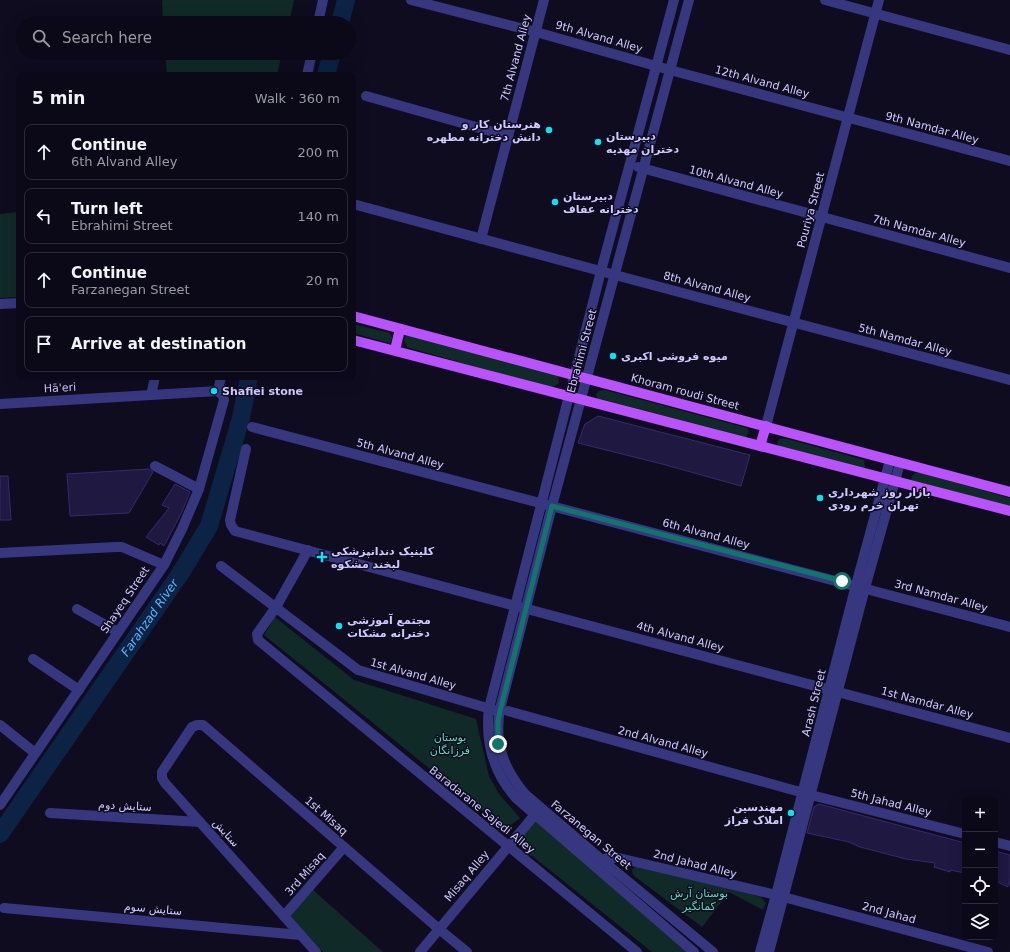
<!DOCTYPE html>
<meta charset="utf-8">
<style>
body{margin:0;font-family:"DejaVu Sans","Noto Sans Arabic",sans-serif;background:#191725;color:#f1f3f6}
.controls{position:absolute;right:12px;bottom:12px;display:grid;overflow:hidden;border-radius:8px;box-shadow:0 4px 16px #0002}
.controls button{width:36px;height:36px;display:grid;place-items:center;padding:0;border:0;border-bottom:1px solid #2b2a37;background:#0b0918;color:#f1f3f6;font:20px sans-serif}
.stop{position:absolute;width:12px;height:12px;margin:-9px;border:3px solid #0f766e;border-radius:50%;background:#fff}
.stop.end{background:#0f766e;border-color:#fff;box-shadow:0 1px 4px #0008}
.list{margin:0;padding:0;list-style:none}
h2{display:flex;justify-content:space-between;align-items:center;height:52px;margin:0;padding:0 16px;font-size:17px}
h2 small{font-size:13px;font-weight:400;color:#9a9aa2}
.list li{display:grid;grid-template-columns:26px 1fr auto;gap:12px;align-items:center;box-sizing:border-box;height:56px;margin:0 8px 8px;padding:0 8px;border:1px solid #2b2a37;border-radius:8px}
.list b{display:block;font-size:15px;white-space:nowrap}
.list p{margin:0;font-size:13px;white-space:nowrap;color:#9a9aa2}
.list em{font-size:13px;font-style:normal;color:#9a9aa2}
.icon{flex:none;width:22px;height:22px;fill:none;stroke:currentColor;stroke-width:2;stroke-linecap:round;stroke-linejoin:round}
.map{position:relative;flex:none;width:1010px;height:952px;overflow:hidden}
.search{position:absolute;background:#0b0918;box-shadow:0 4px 16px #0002;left:16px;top:16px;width:340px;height:44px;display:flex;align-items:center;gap:10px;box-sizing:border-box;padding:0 14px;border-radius:22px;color:#9a9aa2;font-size:15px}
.panel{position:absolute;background:#0b0918;box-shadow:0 4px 16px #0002;left:16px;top:72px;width:340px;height:308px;border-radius:8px}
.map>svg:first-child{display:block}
</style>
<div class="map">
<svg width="1010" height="952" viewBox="0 0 1010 952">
<rect width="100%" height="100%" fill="#0f0c20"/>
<g fill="#102a28">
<path d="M162,0h132l-5,23h-126z"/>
<path d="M165,53h117l-5,22h-110z"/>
<path d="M19,212v85l-19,1v-84z"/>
<path d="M353,324l37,9 2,4 -1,5 -3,1 -35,-10z"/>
<path d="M409,335l149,39 1,9 -4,3 -6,2 -142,-41 -3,-7 1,-3z"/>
<path d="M605,390l142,38 2,3 -3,6 -149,-39 -1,-4 3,-3z"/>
<path d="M784,438l80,22 1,7 -2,2 -84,-22 -2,-4 2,-4z"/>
<path d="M916,473h5l89,25v10l-99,-28 1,-4z"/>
<path d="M275,617l79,63 122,39 13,57 10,18 21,24 -12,9h-6l-238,-192z"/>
<path d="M535,821l154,125 5,6h-42l-136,-109z"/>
<path d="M637,865l93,23 31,9 5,6 -3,7 -34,-18 -27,35 -69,-52 -1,-5z"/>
<path d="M313,890l70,62h-60l-33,-36z"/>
</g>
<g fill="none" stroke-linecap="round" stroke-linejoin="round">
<g stroke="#0c2345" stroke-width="18">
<path d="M340,23l6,-23"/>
<path d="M326,75l6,-22"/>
<path id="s1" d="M0,834l180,-260 29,-48 32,-108 8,-41"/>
</g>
</g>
<g fill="#1f1841" stroke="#352a6d">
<path d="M598,416l152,39 -9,31 -79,-22 -84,-21 7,-19z"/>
<path d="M149,469l4,3 -24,41 -59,3 -3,-42z"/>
<path d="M0,476h8l3,44h-11z"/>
<path d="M175,484l15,8 -9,22 -17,32 -4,-3 -1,2 -13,-8 23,-29 -7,-3z"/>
<path d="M819,804l146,39v30l-15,-3v2l-16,-5 1,-4 -29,-4 -46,-12 -11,-5 -42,-9 7,-26z"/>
<path d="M995,851l15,4v24l-2,8 -13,-6z"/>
</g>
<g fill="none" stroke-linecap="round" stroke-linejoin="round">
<g stroke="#373780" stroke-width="10">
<path d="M411,0l125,32 134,38 340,91"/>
<path d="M674,0l-73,271 -112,437c-4,35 5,66 28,91l177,153"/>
<path d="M689,0l-137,506 -52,203c-6,33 3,59 25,85l77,66 111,92"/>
<path d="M825,0l185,50"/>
<path d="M318,23l5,-23"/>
<path d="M307,75l5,-22"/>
<path d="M366,96l142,40"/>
<path d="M638,167l372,101"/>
<path d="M353,204l262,71 395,105"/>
<path d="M481,239l63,-239"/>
<path d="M0,304l19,-1"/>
<path d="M218,391l3,-14"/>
<path d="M151,395l4,-18"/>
<path d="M0,404l218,-13"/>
<path d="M766,426l113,-426"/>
<path d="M252,427l758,200"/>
<path d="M246,449l-16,71 1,5 4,6 775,207"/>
<path d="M155,466l44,23"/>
<path d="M308,550l-32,57 -19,27 1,6 379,312"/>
<path d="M0,553l116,-6h6l42,18"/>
<path d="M221,566l137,104 136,40"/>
<path d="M77,609l41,23"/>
<path d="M33,659l46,31"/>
<path d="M508,711l303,84 154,39"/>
<path d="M0,725l35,28"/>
<path d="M0,805l164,-240 18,-36 17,-40 25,-89 -1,-4 -5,-5"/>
<path d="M50,813l150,9"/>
<path d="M995,842l15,4"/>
<path d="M600,863l7,-5h12l157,37 212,57"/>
<path d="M4,908l296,27"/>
<path d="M284,916l60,-69"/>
<path d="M316,952l-151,-169 -3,-5v-6l30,-45 5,-2h6l236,204 28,23"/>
<path d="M420,952l118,-141"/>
<path d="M760,952l16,-57 80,-310 34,-125"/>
<path d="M769,952l96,-364 35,-125"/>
</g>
<g stroke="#b952ff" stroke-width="10">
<path d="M353,316l657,176"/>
<path d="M353,340l657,171"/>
<path d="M395,350l5,-21"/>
<path d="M760,446l6,-20"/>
</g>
</g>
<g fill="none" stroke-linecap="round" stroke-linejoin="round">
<path stroke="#0f766e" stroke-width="5" d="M498,744v-23l2,-10 52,-205 290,75"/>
</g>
<g fill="#00e6f6" stroke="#0f0c20" stroke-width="1.5">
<circle cx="549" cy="130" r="4"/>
<circle cx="598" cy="142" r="4"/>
<circle cx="555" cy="202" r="4"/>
<circle cx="613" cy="356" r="4"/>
<circle cx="214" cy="391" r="4"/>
<circle cx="820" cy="498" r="4"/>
<path d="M320 551h4v4h4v4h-4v4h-4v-4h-4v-4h4z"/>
<circle cx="339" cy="626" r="4"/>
<circle cx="791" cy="813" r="4"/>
</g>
<g text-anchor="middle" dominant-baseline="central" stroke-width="3" stroke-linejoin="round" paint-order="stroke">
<g font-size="11" fill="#d0cbff" stroke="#0f0c20">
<text transform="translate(599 37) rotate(16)">9th Alvand Alley</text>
<text transform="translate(516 58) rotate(-75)">7th Alvand Alley</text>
<text transform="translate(762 82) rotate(15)">12th Alvand Alley</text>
<text transform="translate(932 128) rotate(15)">9th Namdar Alley</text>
<text transform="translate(736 182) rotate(15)">10th Alvand Alley</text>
<text transform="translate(811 210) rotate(-75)">Pouriya Street</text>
<text transform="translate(919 231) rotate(15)">7th Namdar Alley</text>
<text transform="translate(707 287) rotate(15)">8th Alvand Alley</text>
<text transform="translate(905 340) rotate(15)">5th Namdar Alley</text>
<text transform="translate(582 351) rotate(-75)">Ebrahimi Street</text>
<text transform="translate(60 388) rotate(-3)">Hā'eri</text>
<text transform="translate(685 392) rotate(15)">Khoram roudi Street</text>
<text transform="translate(400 454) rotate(15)">5th Alvand Alley</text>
<text transform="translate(706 534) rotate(15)">6th Alvand Alley</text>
<text transform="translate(941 596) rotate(15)">3rd Namdar Alley</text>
<text transform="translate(125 600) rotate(-56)">Shayeq Street</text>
<text transform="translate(680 637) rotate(15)">4th Alvand Alley</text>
<text transform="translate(413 674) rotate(16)">1st Alvand Alley</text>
<text transform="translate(814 703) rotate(-76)">Arash Street</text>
<text transform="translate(927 703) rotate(15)">1st Namdar Alley</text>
<text transform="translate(663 742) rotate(15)">2nd Alvand Alley</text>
<text transform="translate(891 803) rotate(14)">5th Jahad Alley</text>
<text transform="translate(125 806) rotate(3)">ستایش دوم</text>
<text transform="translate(482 810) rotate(39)">Baradarane Sajedi Alley</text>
<text transform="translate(326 816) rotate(41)">1st Misaq</text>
<text transform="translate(226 833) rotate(48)">ستایش</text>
<text transform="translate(591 835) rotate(40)">Farzanegan Street</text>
<text transform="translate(695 864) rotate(14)">2nd Jahad Alley</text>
<text transform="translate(305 874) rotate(-49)">3rd Misaq</text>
<text transform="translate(467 876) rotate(-50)">Misaq Alley</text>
<text transform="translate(153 909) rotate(5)">ستایش سوم</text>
<text transform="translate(889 913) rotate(15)">2nd Jahad</text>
</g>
<g font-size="11" font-weight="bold" fill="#d0cbff" stroke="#0f0c20" text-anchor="start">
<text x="541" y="124" text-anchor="end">هنرستان کار و<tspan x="541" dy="13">دانش دخترانه مطهره</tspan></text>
<text x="606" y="136">دبیرستان<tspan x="606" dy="13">دختران مهدیه</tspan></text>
<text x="563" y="196">دبیرستان<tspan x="563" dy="13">دخترانه عفاف</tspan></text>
<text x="621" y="356">میوه فروشی اکبری</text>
<text x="222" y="391">Shafiei stone</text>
<text x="828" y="492">بازار روز شهرداری<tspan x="828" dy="13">تهران خرم رودی</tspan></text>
<text x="331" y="551">کلینیک دندانپزشکی<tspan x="331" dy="13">لبخند مشکوه</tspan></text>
<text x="347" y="620">مجتمع آموزشی<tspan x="347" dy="13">دخترانه مشکات</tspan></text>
<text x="783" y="807" text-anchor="end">مهندسین<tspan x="783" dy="13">املاک فراز</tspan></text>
</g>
<g font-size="11" fill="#57dfb9" stroke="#0f0c20">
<text x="450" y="737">بوستان<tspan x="450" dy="13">فرزانگان</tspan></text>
<text x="699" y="893">بوستان آرش<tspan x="699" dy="13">کمانگیر</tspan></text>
</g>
<g font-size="12" font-style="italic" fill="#59b8ff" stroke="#0f0c20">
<text stroke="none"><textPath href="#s1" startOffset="263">Farahzad River</textPath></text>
</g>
</g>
</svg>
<div class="controls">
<button>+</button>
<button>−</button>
<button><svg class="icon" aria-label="locate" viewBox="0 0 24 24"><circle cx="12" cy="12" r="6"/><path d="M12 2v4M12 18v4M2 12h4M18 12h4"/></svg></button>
<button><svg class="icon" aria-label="layers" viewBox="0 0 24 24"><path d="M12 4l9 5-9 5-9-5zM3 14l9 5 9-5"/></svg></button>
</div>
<div class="stop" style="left:842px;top:581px"></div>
<div class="stop end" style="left:498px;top:744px"></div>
<div class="search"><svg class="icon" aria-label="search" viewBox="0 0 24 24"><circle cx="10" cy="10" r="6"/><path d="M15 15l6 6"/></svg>Search here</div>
<section class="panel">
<h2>5 min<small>Walk · 360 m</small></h2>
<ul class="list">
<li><svg class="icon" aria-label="ahead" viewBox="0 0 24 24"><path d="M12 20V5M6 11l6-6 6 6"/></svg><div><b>Continue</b><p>6th Alvand Alley</p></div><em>200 m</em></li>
<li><svg class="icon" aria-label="left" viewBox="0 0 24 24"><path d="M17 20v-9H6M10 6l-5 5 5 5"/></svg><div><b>Turn left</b><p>Ebrahimi Street</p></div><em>140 m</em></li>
<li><svg class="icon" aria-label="ahead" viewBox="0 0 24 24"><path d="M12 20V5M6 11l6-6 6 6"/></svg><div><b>Continue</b><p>Farzanegan Street</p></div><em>20 m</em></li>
<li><svg class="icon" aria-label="arrive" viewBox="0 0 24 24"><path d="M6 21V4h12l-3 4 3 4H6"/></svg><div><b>Arrive at destination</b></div></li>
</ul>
</section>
</div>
